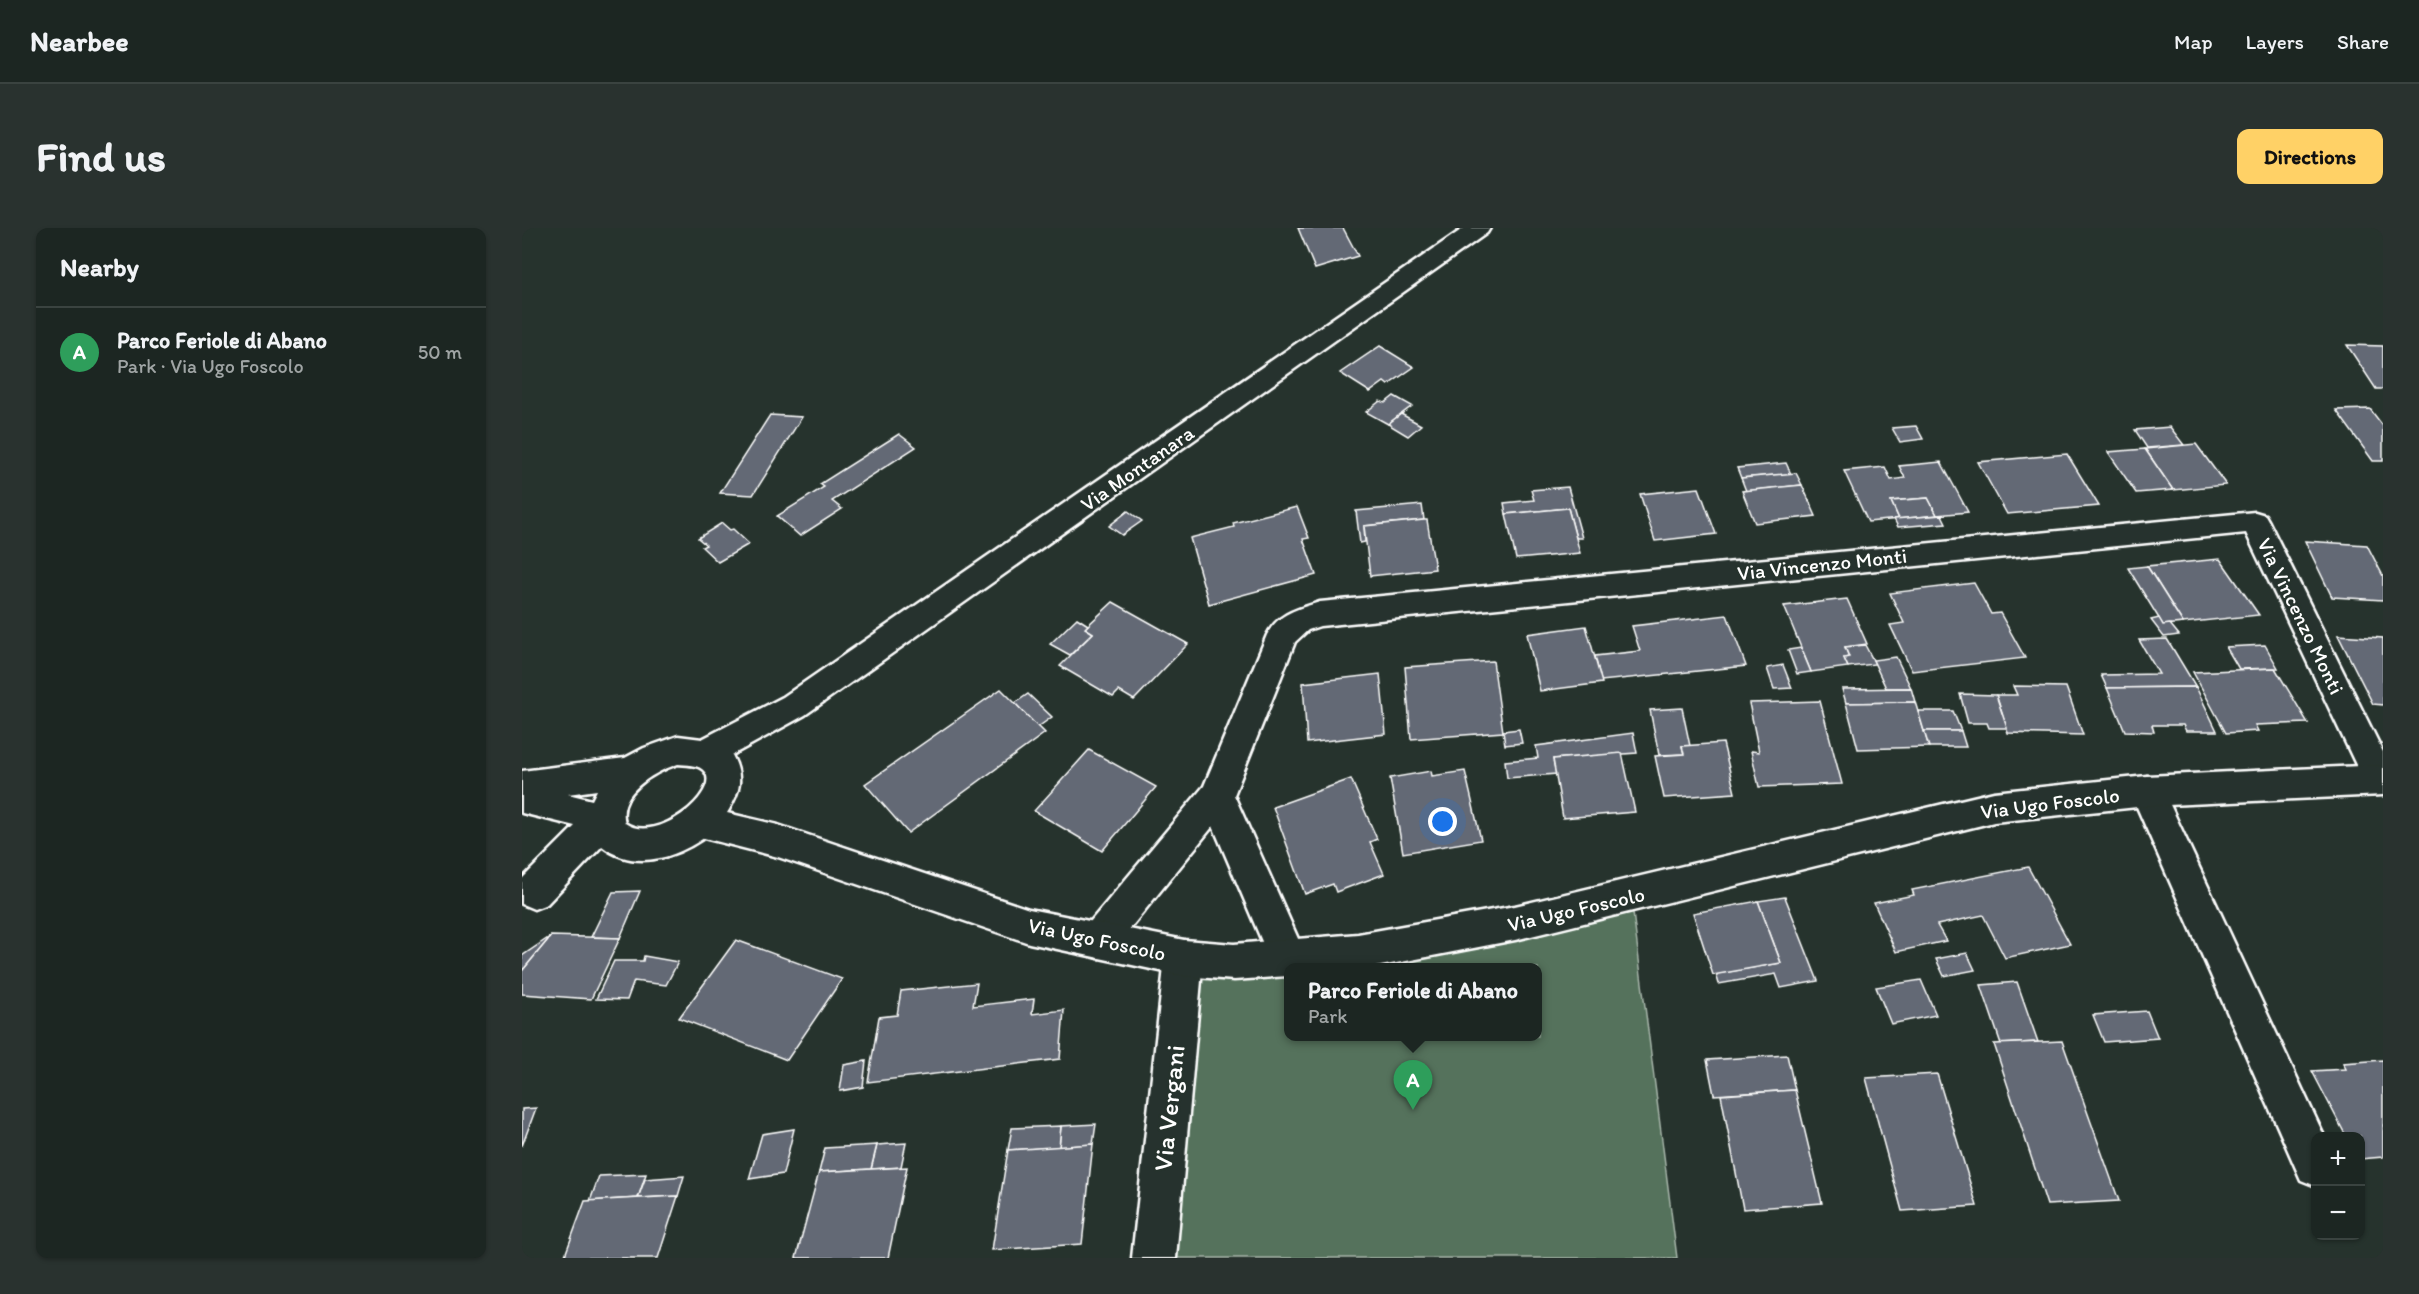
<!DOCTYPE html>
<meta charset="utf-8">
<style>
body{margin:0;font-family:Itim,sans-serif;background:#29322f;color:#f1f3f6}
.controls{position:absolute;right:18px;bottom:18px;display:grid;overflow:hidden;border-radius:12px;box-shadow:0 2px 4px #0004}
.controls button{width:54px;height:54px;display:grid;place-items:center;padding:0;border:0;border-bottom:2px solid #3a4340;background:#1c2622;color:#f1f3f6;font:30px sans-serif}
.you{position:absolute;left:921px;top:594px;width:21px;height:21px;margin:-15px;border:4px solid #fff;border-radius:50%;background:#1a73e8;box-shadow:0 0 0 9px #1a73e833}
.badge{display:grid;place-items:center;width:39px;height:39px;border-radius:50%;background:#ffd166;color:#fff;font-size:20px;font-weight:700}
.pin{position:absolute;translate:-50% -50px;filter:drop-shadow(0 2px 3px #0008)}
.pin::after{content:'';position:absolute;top:32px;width:21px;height:18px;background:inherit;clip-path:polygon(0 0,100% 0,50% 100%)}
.popup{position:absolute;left:762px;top:735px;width:258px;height:78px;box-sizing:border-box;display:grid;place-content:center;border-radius:12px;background:#1c2622;filter:drop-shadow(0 2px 4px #0005);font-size:20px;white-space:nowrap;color:#a0a5a5}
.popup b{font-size:22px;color:#f1f3f6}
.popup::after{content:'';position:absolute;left:50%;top:100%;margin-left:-12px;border:12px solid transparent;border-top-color:#1c2622}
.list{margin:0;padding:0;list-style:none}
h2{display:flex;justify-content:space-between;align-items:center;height:78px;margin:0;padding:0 24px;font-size:26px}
h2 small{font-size:20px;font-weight:400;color:#a0a5a5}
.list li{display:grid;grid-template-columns:39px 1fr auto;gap:18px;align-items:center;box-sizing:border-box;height:90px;padding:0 24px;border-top:2px solid #3a4340}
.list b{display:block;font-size:22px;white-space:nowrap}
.list p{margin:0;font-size:20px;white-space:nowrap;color:#a0a5a5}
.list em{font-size:20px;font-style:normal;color:#a0a5a5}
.map{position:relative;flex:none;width:1861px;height:1030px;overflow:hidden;border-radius:12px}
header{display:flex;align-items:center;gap:36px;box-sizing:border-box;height:84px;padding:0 30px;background:#1c2622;border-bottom:2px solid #3a4340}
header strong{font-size:28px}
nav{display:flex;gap:33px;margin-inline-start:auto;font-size:21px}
.intro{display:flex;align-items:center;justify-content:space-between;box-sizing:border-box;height:144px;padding:0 36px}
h1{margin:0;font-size:42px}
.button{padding:15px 27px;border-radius:12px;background:#ffd166;color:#111;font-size:21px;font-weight:700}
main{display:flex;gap:36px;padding:0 36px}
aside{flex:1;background:#1c2622;border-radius:12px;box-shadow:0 2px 4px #0004}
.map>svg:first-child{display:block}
</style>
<header>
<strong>Nearbee</strong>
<nav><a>Map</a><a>Layers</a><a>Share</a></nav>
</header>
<div class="intro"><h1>Find us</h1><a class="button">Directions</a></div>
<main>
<aside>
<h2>Nearby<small></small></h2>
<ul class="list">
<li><span class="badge" style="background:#2e9e5b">A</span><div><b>Parco Feriole di Abano</b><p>Park · Via Ugo Foscolo</p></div><em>50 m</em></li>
</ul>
</aside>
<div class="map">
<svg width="1861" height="1030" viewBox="0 0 1861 1030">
<rect width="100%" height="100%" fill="#26332d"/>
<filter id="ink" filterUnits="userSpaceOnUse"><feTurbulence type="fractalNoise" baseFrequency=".0167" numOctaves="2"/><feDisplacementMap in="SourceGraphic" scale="12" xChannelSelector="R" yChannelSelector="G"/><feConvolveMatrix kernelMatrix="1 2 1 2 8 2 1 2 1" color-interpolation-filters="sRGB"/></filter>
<g filter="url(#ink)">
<path fill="#54725b" stroke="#aab8ad" stroke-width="1.5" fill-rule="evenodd" d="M1109,669l46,361h-524l31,-300zM766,740h250v68h-250z"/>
<g fill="#636974" stroke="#fff" stroke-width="1.5">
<path d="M776,0h45l15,28 -43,13z"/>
<path d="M1825,117l36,1v43h-7z"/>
<path d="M858,118l34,21 -26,18 -4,-3 -14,10 -30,-19z"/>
<path d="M872,168l18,10 -24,18 -22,-12 14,-11 5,2z"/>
<path d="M1848,181l13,17v35h-10l-37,-51z"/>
<path d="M879,186l20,11 -13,11 -20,-12z"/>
<path d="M248,187l32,2 -49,78 -33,-2z"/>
<path d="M1394,198l7,13 -23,3 -8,-14z"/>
<path d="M1648,199l14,18 -37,3 -12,-18z"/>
<path d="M377,206l17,13 -84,54 10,8 -42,27 -23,-20 47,-29 -4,-3z"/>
<path d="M1674,216l30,41 -53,5 -28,-41z"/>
<path d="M1623,221l28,41 -37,3 -28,-41z"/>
<path d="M1545,226l32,52 -92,8 -29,-52z"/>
<path d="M1419,234l27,50 -31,3 -9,-17 -37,3 8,18 -31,3 -24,-51 41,-4 6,13 14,-2 -6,-12z"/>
<path d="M1264,235l5,11 -50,4 -4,-10z"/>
<path d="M1274,245l6,12 -56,6 -5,-13z"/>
<path d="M1280,257l14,31 -61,7 -13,-32z"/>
<path d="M1046,259l14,51h-6l-8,-30 -62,6 -2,-11 30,-3 -3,-10z"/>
<path d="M1177,260l17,46 -61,7 -15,-47z"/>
<path d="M1406,270l9,17 -38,4 -8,-18z"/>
<path d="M900,277l2,15 -60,6 1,16 -5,1 -4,-32z"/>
<path d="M775,279l12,31 -6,1 13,36 -107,29 -19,-66 44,-11 -1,-4z"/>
<path d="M1046,280l12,45 -64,6 -10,-45z"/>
<path d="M606,283l14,10 -20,14 -13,-9z"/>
<path d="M1420,287l4,8 -48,4 -4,-8z"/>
<path d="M902,292h3l8,49 -65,7 -6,-50z"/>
<path d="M200,295l8,7 3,-1 16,15 -31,18 -16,-15 4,-2 -8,-7z"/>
<path d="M1783,313l62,4 16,31v24l-51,-3z"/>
<path d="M1698,331l39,56 -76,8 -36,-57z"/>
<path d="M1625,338l36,57 -20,2 -35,-57z"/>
<path d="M1452,355l17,31 9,-1 25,45 -113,13 -22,-46 14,-2 -14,-30z"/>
<path d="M1325,371l20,45 -22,3 4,10 -5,1 4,9 -37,5 -27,-66z"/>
<path d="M591,374l75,42 -54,56 -15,-9 -6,6 -53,-31 33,-33 -8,-5z"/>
<path d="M1205,387l19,51 -145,15 -6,-25 45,-5 -8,-25z"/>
<path d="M555,390l11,7 -3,3 8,5 -23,22 -20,-11z"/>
<path d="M1637,390l4,7 7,-1 9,11 -15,2 -13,-17z"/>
<path d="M1064,398l16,57 -62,8 -13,-57z"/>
<path d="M1816,407l45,3v67l-10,-1z"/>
<path d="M1645,411l29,48 -89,1 -6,-13 58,-1 -20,-34z"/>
<path d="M1343,417l10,19 -27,3 -4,-9 5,-1 -4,-10z"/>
<path d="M1743,417l13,23 -39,1 -13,-22z"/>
<path d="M1279,420l10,24 -14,2 -9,-24z"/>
<path d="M1374,429l15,31h-25l-13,-28z"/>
<path d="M971,433l10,71 -92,7 -6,-72z"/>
<path d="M1261,437l9,23 -18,1 -7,-21z"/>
<path d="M1753,440l33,55 -53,2 3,6 -32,2 -33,-61z"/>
<path d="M858,446l6,60 -79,9 -4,-60z"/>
<path d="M1491,458l53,1 17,48 -75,-2 -12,-38h21z"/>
<path d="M1674,459l21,44h-31l-3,-6h-31l2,7 -29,-1 -18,-43z"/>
<path d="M1389,460l4,14 -69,1 -4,-14z"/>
<path d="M479,461l44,44 -137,100 -43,-49z"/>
<path d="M506,466l24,23 -14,10 -23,-24z"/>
<path d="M1438,466l36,1 11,33h-18l-2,-5h-19z"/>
<path d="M1298,473l22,83 -83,3 -8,-36 8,1 -10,-49z"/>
<path d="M1393,474l14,45 -71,2 -12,-46z"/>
<path d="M1160,480l8,38h-8l2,8 -25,1 -9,-45z"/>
<path d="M1396,483h35l8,20h-37z"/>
<path d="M997,501l3,14 -17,2 -2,-14z"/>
<path d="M1402,503h37l5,16h-37z"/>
<path d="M1111,505l4,20 -84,6 3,15 -49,4 -2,-17 33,-3 -2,-12z"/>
<path d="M1201,515l12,50 -71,5 -9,-42 29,-2 -2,-8z"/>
<path d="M567,522l67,37 -54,64 -68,-40z"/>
<path d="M1100,525l13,59 -72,6 -10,-59z"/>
<path d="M909,543l1,5 33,-5 16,69 -78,13 -13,-75z"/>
<path d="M829,551l26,60 -7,3 14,32 -48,18 -3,-8 -28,10 -32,-87z"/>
<path d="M1506,639l42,77 -65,14 -22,-43 -46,10 9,16 -50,11 -22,-49 40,-8 -2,-5z"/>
<path d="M118,663l-20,47 -29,-1 22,-45z"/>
<path d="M1263,669l33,84 -37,7 -5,-14 -57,10 -3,-10 65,-11 -23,-62z"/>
<path d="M1236,673l23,62 -68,12 -20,-62z"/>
<path d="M29,708l69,2 -29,61 -69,-5v-23z"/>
<path d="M29,708l-29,35v-15z"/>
<path d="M214,712l106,39 -55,81 -108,-42z"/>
<path d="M1445,725l8,17 -31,6 -8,-17z"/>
<path d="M122,728l34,6 -12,23 -32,-4 -7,19 -31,-1 18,-38h29z"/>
<path d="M1399,752l15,35 -45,9 -15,-37z"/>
<path d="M1495,754l21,60 -37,2 -20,-59z"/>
<path d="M455,755l-4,23 61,-7 -2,15 32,-4 -4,49 -192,23 11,-65 18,-2 4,-24z"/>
<path d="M1625,783l11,27 -54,4 -11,-27z"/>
<path d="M1540,813l57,160 -72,4 -53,-161z"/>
<path d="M1265,827l8,35 -81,5 -7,-35z"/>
<path d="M1861,832v97l-23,2v-23h-14l-34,-65 34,-2 -3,-6z"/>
<path d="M344,833l-3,26 -23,4 4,-26z"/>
<path d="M1415,846l40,132 -75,5 -36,-133z"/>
<path d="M1273,862l27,113 -79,6 -22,-114z"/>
<path d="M14,880l-14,38v-37z"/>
<path d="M574,896l-3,20 -34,3 2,-21z"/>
<path d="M539,898l-2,21 -51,3 4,-22z"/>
<path d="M272,901l-11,45 -34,5 13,-45z"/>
<path d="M384,915l-5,24 -30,2 6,-24z"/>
<path d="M571,916l-11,100 -90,6 16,-100z"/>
<path d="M355,917l-6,24 -52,3 6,-24z"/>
<path d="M385,939l-19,91h-92l23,-86z"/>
<path d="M124,946l-8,24 -48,3 9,-25z"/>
<path d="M162,948l-6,20 -40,2 7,-19z"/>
<path d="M156,968l-20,62h-94l21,-57z"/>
</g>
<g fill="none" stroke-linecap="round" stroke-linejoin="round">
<defs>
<g id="street">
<path d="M1733,284l10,3 4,7 114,230v42l-15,-4 -122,-257 -926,93 -12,4 -13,12 -61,153 73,164 -4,9h-15v9l-13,-5 -62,-146 -102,126 -13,6 -13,-6 -5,-12 5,-12 119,-142 63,-151c11,-22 31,-26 53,-33z"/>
<path d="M1625,548l12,5 165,355h-8v50l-15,-6 -171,-389 5,-10z"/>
<path d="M662,712l13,5 6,13 -27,300h-44l33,-300 6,-13z"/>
</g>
<path id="secondary" d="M942,0h26l-3,5 -682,482 -73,40c12,23 8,37 -5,58l51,12 251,84 155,31 50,4 124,-10 157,-28 479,-114 153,-16 236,-11v30l-236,11 -153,16 -479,118 -145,28h-82v8l-54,4 -50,-4 -155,-33 -251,-86 -74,-19c-31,21 -70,33 -102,8l-55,58 -13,5 -12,-5v-25l53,-53 -53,-13v-42l103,-13 19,-10 34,-12 24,3 81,-42zM156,536c8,1 22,0 27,8 16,20 -49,74 -80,51 -9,-30 29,-51 53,-59zM75,562l-5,10 -24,-6z"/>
</defs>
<use href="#street" stroke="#fff" stroke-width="5"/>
<use href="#secondary" stroke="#fff" stroke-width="5"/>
<use href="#street" fill="#26332d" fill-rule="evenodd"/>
<use href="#secondary" fill="#26332d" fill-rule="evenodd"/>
</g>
</g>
<g text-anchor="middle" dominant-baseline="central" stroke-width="4.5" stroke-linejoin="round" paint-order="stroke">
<g font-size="21" fill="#fff" stroke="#26332d">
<text transform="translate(615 240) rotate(-35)">Via Montanara</text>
<text transform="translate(1300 336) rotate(-6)">Via Vincenzo Monti</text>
<text transform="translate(1779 388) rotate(64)">Via Vincenzo Monti</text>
<text transform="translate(1528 575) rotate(-7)">Via Ugo Foscolo</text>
<text transform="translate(1054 681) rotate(-13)">Via Ugo Foscolo</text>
<text transform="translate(575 711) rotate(12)">Via Ugo Foscolo</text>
</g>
<g font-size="26" fill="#fff" stroke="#26332d">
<text transform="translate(647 880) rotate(-84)">Via Vergani</text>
</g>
</g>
</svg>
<div class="controls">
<button>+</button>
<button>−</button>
</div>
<div class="you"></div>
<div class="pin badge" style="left:891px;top:882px;background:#2e9e5b">A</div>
<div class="popup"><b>Parco Feriole di Abano</b>Park</div>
</div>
</main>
